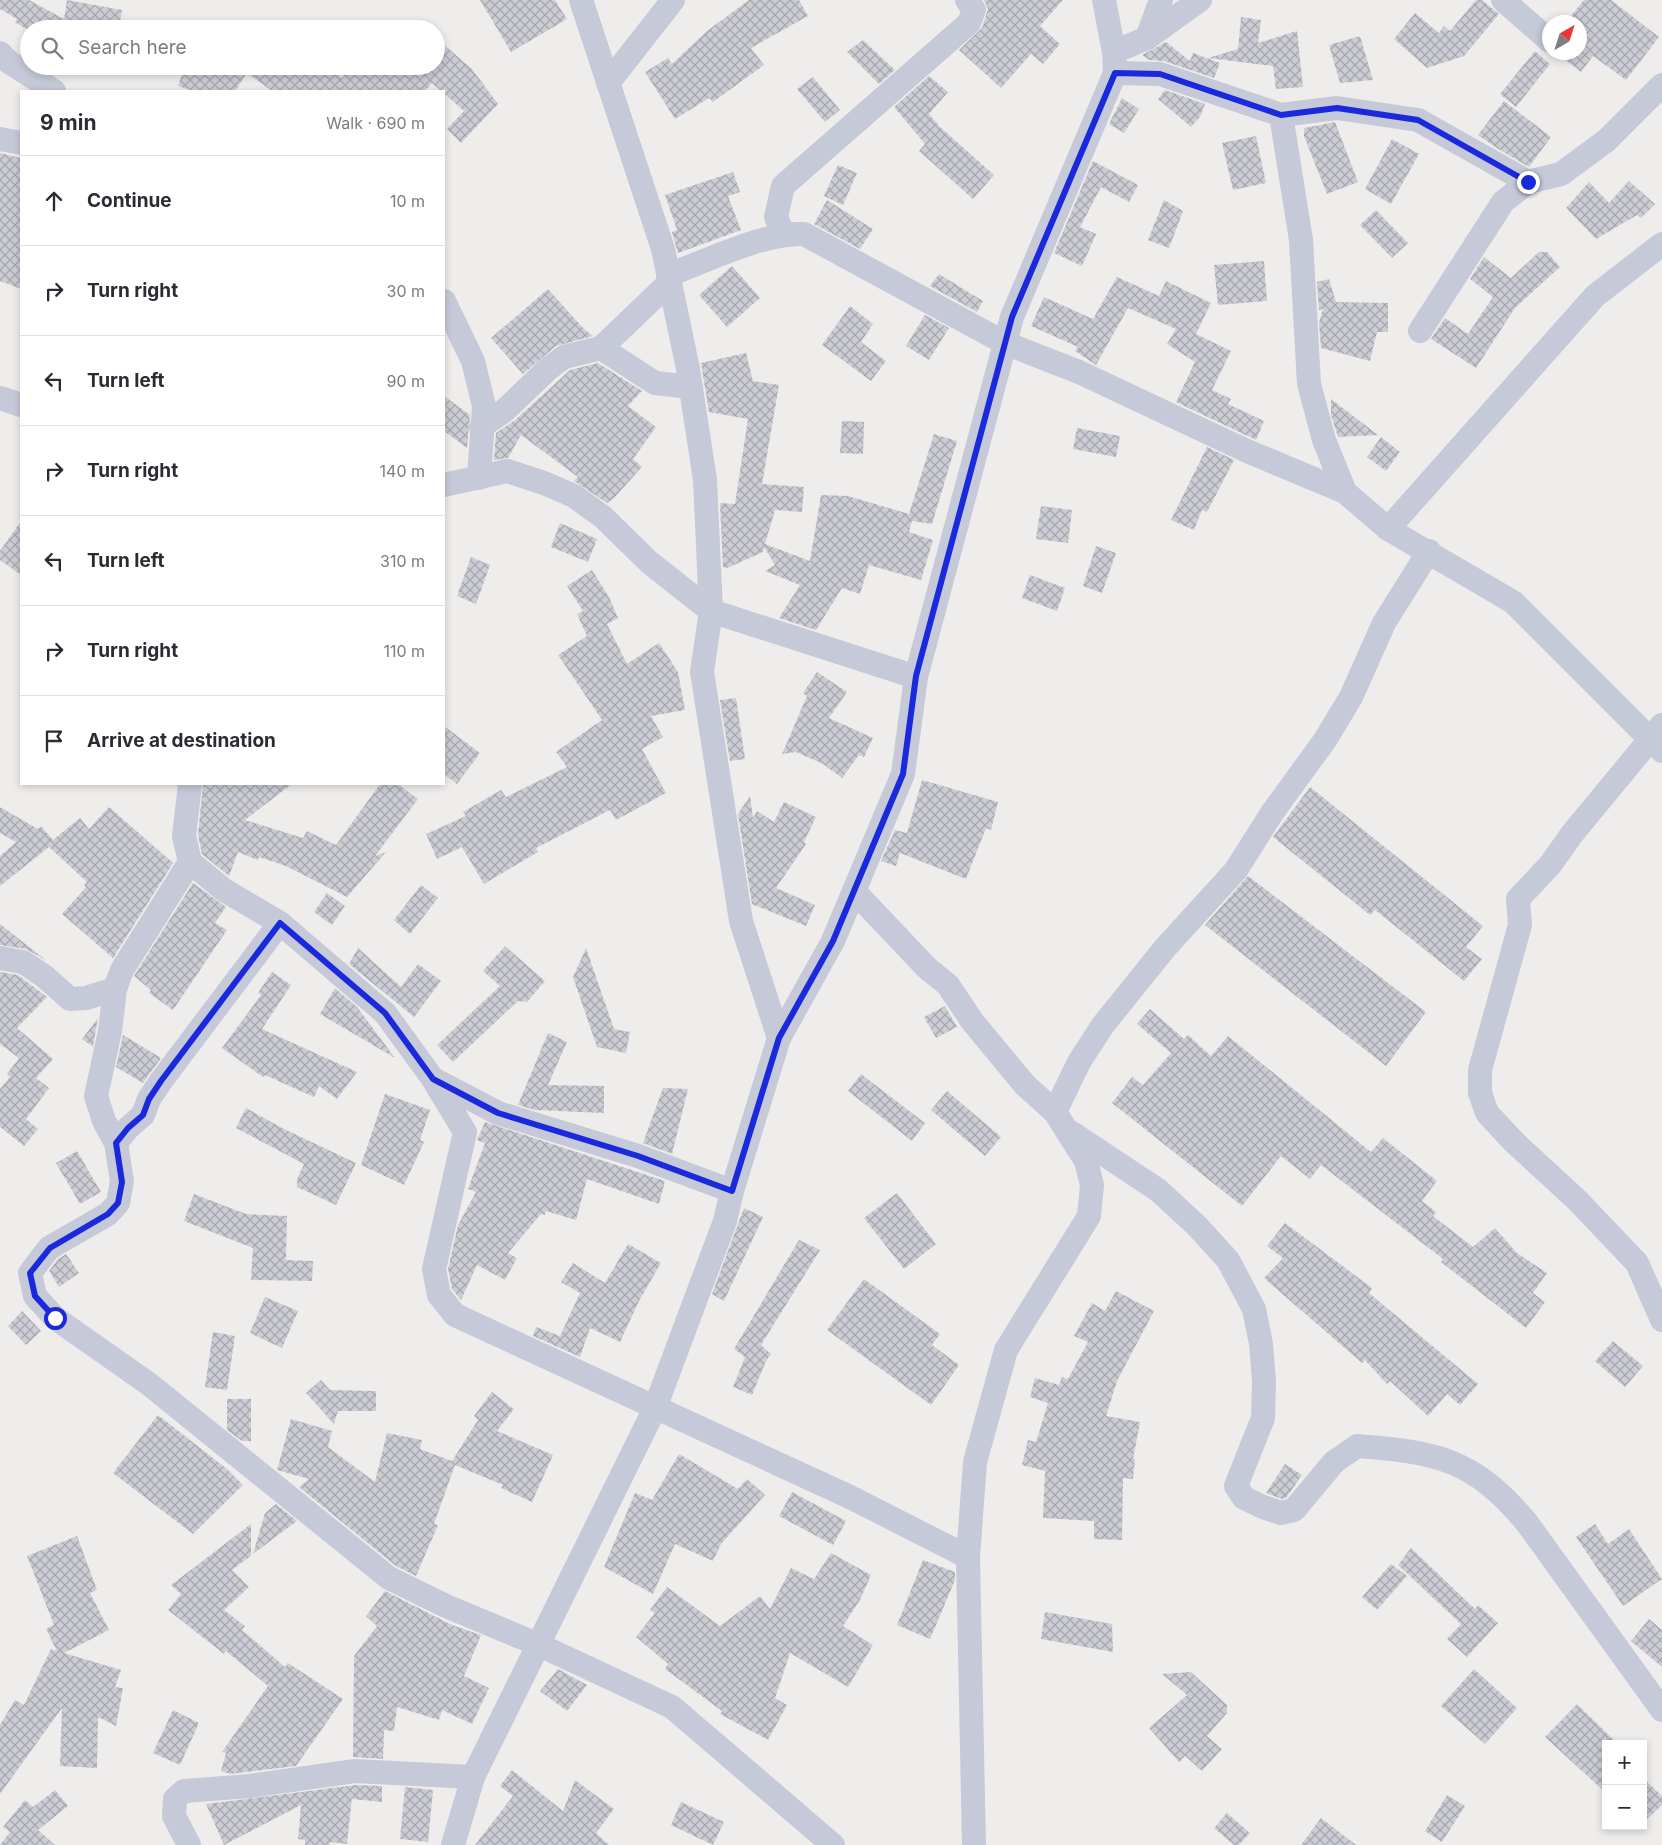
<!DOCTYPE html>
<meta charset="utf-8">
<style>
body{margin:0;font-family:Inter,sans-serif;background:#f7f7f7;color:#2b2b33}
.controls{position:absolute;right:15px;bottom:15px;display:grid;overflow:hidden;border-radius:0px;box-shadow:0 2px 8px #0003}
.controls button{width:45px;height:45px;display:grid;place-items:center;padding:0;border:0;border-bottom:1px solid #e1e1e2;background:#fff;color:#2b2b33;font:25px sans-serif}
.compass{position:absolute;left:1542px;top:15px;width:45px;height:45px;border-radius:50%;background:#fff;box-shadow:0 2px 8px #0003;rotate:39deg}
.stop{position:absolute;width:15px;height:15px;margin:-11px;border:4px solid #1a29dc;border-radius:50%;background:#fff}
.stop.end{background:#1a29dc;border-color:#fff;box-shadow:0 1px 5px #0008}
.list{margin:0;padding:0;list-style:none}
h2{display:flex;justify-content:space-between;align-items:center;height:65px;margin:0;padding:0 20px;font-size:21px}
h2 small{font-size:16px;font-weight:400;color:#7c7c81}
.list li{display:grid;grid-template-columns:32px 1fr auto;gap:15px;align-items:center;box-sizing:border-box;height:90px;padding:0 20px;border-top:1px solid #e1e1e2}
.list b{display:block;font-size:19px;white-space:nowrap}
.list em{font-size:16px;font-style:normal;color:#7c7c81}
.icon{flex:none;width:28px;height:28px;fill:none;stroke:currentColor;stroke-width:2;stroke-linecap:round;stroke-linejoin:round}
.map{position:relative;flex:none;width:1662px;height:1845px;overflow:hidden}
.search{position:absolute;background:#fff;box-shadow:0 2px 8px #0003;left:20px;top:20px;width:425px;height:55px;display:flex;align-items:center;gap:12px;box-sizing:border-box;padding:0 18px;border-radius:28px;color:#7c7c81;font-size:19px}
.panel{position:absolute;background:#fff;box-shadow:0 2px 8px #0003;left:20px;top:90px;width:425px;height:695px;border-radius:0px}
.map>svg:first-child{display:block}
</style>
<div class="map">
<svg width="1662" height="1845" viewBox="0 0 1662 1845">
<defs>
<pattern id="building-cross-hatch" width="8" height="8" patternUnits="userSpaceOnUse" patternTransform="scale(1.25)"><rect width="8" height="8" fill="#cccdd4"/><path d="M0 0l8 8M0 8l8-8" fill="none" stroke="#a7a8af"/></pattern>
</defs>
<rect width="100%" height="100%" fill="#efedec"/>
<g fill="url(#building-cross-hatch)">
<path d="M0,0h29l35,19 3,-19 55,10 -3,19h-93l-11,-7 2,-3 -17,-10z"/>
<path d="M480,0h75l12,19 -56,33z"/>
<path d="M749,0h50l9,16 -57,32 13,17 -51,37 -4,-4 -34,21 -30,-47 23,-14 4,6 35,-33z"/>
<path d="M984,0h79l-23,26 20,18 -17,20 -12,-10 -30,34 -42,-38 23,-22 6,-19z"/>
<path d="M1476,0h6l17,14 -35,42 -37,12 -33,-29 21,-26 24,20 5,-7 6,5z"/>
<path d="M1584,0h27l48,37 -33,43 -33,-24 -12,16 -25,-19 24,-1v-30h-14z"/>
<path d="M1241,17l20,3 -3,23 39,-12 6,56 -27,2 -3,-23 -65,-8 30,-9z"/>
<path d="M1360,36l13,44 -33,3 -11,-38z"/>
<path d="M436,38l36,31 26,35 -37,39 -14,-14 17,-18 -32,-28 -7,8h-153l-25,-18 -12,18h-42l-15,-5 7,-20h140l17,12 9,-12h85z"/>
<path d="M863,40l32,30 -16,14 -32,-32z"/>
<path d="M1166,42l24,19 3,-8 27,10 -6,15 -50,-17 -15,-1 -7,-5z"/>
<path d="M1535,51l15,13 -34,43 -16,-13z"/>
<path d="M929,76l19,16 -19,22 11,13 54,48 -21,24 -54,-48 6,-7 -31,-37z"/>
<path d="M813,77l27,33 -15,12 -28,-33z"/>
<path d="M1165,90l40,14 -5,13 -9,10 -33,-28z"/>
<path d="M1122,98l17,11 -15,24 -15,-9z"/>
<path d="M1504,101l47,36 -22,30 -34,-20 -17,-12z"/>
<path d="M1335,122l23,60 -31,12 -23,-58v-8z"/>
<path d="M1256,136l10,47 -33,7 -11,-47z"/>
<path d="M1392,139l27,15 -28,50 -26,-15z"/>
<path d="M0,153l21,5v131l-21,-8z"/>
<path d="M1093,161l45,24 -9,17 -28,-15 -21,40 16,7 -14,32 -28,-13z"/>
<path d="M838,165l19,8 -14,32 -19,-9z"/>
<path d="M733,172l7,20 -12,4 13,34 -63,23 -6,-21 5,-2 -12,-35z"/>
<path d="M1629,181l26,23 -14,14 -4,-3 -41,24 -30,-31 23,-26 20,21z"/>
<path d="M827,200l46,29 -13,20 -46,-25z"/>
<path d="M1164,200l19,11 -14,37 -21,-8z"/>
<path d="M1376,210l32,33 -16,15 -32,-33z"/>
<path d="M1539,252h8l13,15 -45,41 -39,60 -45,-29 14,-21 23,16 25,-37 -23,-18 14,-22 27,21z"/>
<path d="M1264,261l3,40 -49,4 -4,-40z"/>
<path d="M732,266l28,32 -33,29 -28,-32z"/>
<path d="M939,274l44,27 -6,11 -47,-26z"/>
<path d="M1117,277l42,19 7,-15 45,22 -15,31 35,17 -19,39 19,9 -3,5 36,17 -8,19 -80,-38 19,-40 -28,-18 9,-15 -48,-21 -32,57 -21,-14 3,-4 -47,-21 13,-29 49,22z"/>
<path d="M1329,279l7,23 52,1v29h-11l-7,29 -49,-13 -2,-25 4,-14 -4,1 -2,-28z"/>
<path d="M548,289l36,40 9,7 -37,10 -33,28 -32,-36z"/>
<path d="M850,306l23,18 -12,18 25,19 -15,20 -49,-36z"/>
<path d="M925,315l24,13 -20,32 -23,-14z"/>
<path d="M746,353l7,28 26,4 -17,99 42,3 -2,25 -27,-2 -10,34 45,17 11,-66 27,1 61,18 25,-80 23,7 -25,83 -20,-3 -3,11 24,8 -12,40 -52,-15 -9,29 -18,-6 -26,42 -37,-12 21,-33 -35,-14 10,-6 -11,-18 -1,5 -36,16 -4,-1 -3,-64 15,1 13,-85 -39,-7 -8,-49z"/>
<path d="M598,363l44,28 -14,15 28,21 -23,32 9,8 -28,31 -7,5 -33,-22 4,-4 -57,-42 -13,23 -14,2 2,-27 18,-12 56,-51z"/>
<path d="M444,396l26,19 -3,33 -23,-17z"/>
<path d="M1331,399l47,36 -40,2 -7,-22z"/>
<path d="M842,421l22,1 -1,32 -23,-1z"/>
<path d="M1077,428l43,8 -4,21 -43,-8z"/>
<path d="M1381,437l19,15 -14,19 -19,-14z"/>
<path d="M1207,447l27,13 -27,52 -5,-2 -8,20 -23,-10z"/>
<path d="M1041,506l31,4 -4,33 -32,-4z"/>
<path d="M21,521v54l-21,-15v-9z"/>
<path d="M560,523l37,16 -9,23 -37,-15z"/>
<path d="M1096,546l20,7 -14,40 -19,-7z"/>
<path d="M471,557l19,8 -14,39 -19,-8z"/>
<path d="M592,570l17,27 9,21 -11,6 20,40 32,-21 19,29 7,38 -34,6 12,21 -21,12 24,44 -50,27 -6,-10 -74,38 2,4 -54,32 -22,-37 -25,12 -11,-25 40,-18 -3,-4 38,-22 5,7 61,-30 -11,-15 46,-32 -44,-65 29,-19 -10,-22 6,-3 -16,-25z"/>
<path d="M1030,575l35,13 -8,23 -35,-13z"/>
<path d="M817,672l30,20 -18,26 44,20 -9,19 -5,-2 -17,23 -19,-14 -27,-12 -14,2 25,-58 -4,-3z"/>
<path d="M736,698l9,61 -15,2 -10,-61z"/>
<path d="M444,726l36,27 -23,31 -13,-10z"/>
<path d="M922,780l76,22 -7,28 -5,-2 -20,51 -66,-26 -4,13 -15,-5 14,-31 12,3z"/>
<path d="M203,784h89l-47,36 58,18 4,-7 29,14 44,-61h18l20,15 -43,57 11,-4 -39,45 -61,-31 -27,-9 -1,3 -20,-8 -9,24 -27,-22 -4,-19z"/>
<path d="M1310,787l173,139 -17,21 16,12 -18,22 -89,-71 -5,5 -97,-78z"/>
<path d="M750,796l3,22 4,-7 17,11 10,-20 32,15 -12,25 2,2 -30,44 39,17 -9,21 -54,-22 -14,-90z"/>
<path d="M0,807l38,22 3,-3 12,14 27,-22 9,11 20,-22 64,56 -60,95 -51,-44 24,-27 -2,-2 3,-3 -38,-35 -49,39v-30l16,-14 -16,-9z"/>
<path d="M1248,876l178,136 -40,54 -181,-141z"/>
<path d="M193,883l33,24 -11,16 12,7 -54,80 -24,-17 2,-3 -17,-14z"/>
<path d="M421,885l17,13 -28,36 -16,-14z"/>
<path d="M327,893l18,13 -13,19 -18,-13z"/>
<path d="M0,924l47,37 -21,-12 -26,-4z"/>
<path d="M505,946l40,35 -18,21 -9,-1 -65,61 -16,-17 63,-59 -17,-15z"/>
<path d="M358,948l43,39 17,-23 23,17 -27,36 -65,-53z"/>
<path d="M586,948l28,81 16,3 -4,21 -29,-6 -24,-70z"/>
<path d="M0,972l18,3 29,22 -30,31 36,31 -17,19 13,10 -23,31 12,10 -14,17 -24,-19v-38l10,-12 -3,-3 12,-16 -19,-14z"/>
<path d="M272,972l19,13 -29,44 95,43 -20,27 -18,-13 -5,11 -49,-22 -2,2 -41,-29 39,-53 -3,-2z"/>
<path d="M335,988l22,19 38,51 -75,-44z"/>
<path d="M945,1006l12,21 -21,11 -12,-21z"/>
<path d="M1150,1009l34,30 4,-4 23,21 17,-20 143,116 12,-14 54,43 -15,20 14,11 -3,4 40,31 22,-19 22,25 30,20 -14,20 12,9 -19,26 -85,-66 2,-3 -122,-94 -11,14 -29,-23 -39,50 -130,-103 20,-26 11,8 28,-32 -34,-29z"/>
<path d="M98,1018l-2,11 -3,18 -11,-8z"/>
<path d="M548,1033l19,9 -19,43 56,1v27l-69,-3 -17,-5z"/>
<path d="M123,1035l38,23 -18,25 -27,-16z"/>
<path d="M861,1074l64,49 -13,18 -64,-50z"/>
<path d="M663,1088l25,1 -16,65 -29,-11z"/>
<path d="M947,1091l54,46 -16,19 -54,-46z"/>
<path d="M385,1094l45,16 -10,30 4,2 -20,43 -43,-20z"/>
<path d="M246,1108l38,21 72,34 -20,42 -39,-18v-8l7,-15 -68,-36z"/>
<path d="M485,1122l180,59 -6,23 -72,-25 -11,41 -30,-9 -1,4 -4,-1 -33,39 9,5 -12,22 -28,-15 -16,35 -9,-11 -4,-20 10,-44 18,-33 -8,-3 17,-46 -8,-3z"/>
<path d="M77,1151l24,41 -21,12 -24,-41z"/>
<path d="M897,1193l39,51 -32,25 -40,-51z"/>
<path d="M194,1194l52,20 41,2 -1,44 27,1 -1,20 -61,-1 2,-32 -69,-27z"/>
<path d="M744,1208l19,9 -39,84 -12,-7z"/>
<path d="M1285,1223l87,65 -3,5 109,91 -18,21 -13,-11 -19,22 -38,-35 -3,3 -22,-24 -3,3 -98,-85 19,-20 -16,-12z"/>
<path d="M799,1240l21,10 -59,95 10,9 -5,7 -14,34 -19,-8 12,-30 -11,-8z"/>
<path d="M628,1244l33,19 -22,38 -19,41 -30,-14 -10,29 -47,-21 3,-9 24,9 20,-43 -19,-11 12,-19 32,20z"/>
<path d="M66,1254l13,19 -20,14 -10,-16 9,-12z"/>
<path d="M864,1279l76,55 -8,11 27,20 -28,40 -104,-75z"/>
<path d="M1116,1291l38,20 -37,70 -11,35 34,6 -7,37h2l-2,20 -10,-1 -1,62 -28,-1v-18l-51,-3 2,-47 -23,-6 6,-25 8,2 12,-39 -18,-6 5,-19 24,7 3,-8 6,2 20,-37 -14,-6 18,-33 13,8z"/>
<path d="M265,1297l33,14 -16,37 -32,-15z"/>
<path d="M22,1311l19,20 -15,14 -18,-19z"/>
<path d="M213,1332l22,4 -8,54 -22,-3z"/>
<path d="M1613,1341l30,25 -18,21 -30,-26z"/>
<path d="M321,1380l9,10 46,1v20h-38l-4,13 -28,-31z"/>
<path d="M492,1392l22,17 -17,22 56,24 -21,47 -31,-14 2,-3 -48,-20 -21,59 4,1 -22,51 -20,-10 -97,-79 10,-8 -32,-9 14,-51 41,12 -4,16 47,35 12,-49 35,7 -2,9 32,12 26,-41 -4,-4z"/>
<path d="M227,1399h24v42h-9l-15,-11z"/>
<path d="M158,1415l69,54 16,16 -50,49 -80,-61z"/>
<path d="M679,1454l59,35 9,-10 18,16 -44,49 -8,17 -38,-17 -22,50 -49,-27 31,-74 17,7z"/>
<path d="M1285,1464l17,11 -16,23 -4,1 -16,-6z"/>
<path d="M792,1492l54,29 -13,24 -54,-29z"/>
<path d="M276,1504l21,17 -44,33 12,-41z"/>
<path d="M251,1524v32l-19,14 17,17 -25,23 21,16 -3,4 43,37 3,-4 55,36 -47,67 -66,8 -9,-3 5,-18 -4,-1 46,-66 -42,-35 -2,3 -56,-44 13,-16 -10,-9z"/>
<path d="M1595,1524l13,20 21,-15 33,50 -39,27 -47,-69z"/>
<path d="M77,1536l20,54 -7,3 19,37 -45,23 57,17 -6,17 8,1 -7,38 -18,-9 -1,51 -37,-2 2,-58 -62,86v-69l15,-25 9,5 27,-56 6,2 -11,-22 8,-4 -27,-69z"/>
<path d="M1411,1548l64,61 3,-4 20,18 -31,34 -20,-18 14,-15 -63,-59z"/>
<path d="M831,1553l40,22 -11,25 -17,26 30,19 -25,42 -58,-34 -15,45 12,7 -19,35 -48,-26 2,-3 -57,-42 3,-5 -32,-27 19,-24 -5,-3 17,-23 53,39 40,-30 10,13 21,-41 23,11z"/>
<path d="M923,1560l32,12v8l-25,59 -33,-14z"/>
<path d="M1391,1564l16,12 -30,34 -15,-13z"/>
<path d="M385,1591l67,34 29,10 -17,41 25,12 -17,36 -30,-14 -3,10 -42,-13 -3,24 -10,-1 -1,29 -30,-2 1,-101 23,-30 -11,-10z"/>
<path d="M1045,1612l67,12 1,28 -72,-13z"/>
<path d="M1649,1619l13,11v37l-31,-26z"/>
<path d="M558,1669l29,16 -20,26 -27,-20z"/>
<path d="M1474,1669l43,39 -32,36 -44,-38z"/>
<path d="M1191,1672l36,33v8l-20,23 15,13 -20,22 -17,-15 -6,6 -30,-34 38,-33 -25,-21z"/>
<path d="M1577,1704l41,40h-12v49l-61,-56z"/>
<path d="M173,1710l26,13 -19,42 -27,-12z"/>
<path d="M512,1770l51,41 12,-31 39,29 -18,24 13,12h-134l38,-49 -13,-10z"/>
<path d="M1643,1778l19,18v9l-19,18z"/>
<path d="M356,1785l26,1v16l-30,-3 1,-12 -6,57 -17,-2v3h-25v-5l-7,-1 3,-34 -77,40 -18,-41z"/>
<path d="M405,1787l28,3 -5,52 -28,-3z"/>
<path d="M55,1790l13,16 -30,24 17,15h-55l10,-13 -7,-5 22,-27 8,7z"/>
<path d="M1447,1795l18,11 -23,36 -17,-11z"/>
<path d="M681,1802l43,20 -11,23 -42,-20z"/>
<path d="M1227,1813l23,20 -11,12h-5l-20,-17z"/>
<path d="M1321,1818l35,27h-55z"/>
</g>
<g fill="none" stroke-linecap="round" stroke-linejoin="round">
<g stroke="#c6c9d7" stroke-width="24">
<path d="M581,0l82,249 25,120 17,111 6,131 -9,61 39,249 38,117"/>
<path d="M1503,0l47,41"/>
<path d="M1147,38l53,-38"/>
<path d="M1114,52l33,-14 14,-38"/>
<path d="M0,53l9,9 45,29"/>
<path d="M1115,73l45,1 121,41 56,-7 81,12 110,62"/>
<path d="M608,83l65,-83"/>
<path d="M1281,115l20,125 8,144 15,56 21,52"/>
<path d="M0,139l21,4"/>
<path d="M784,235l-8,-18 7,-31 186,-163 5,-13 -7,-10"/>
<path d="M668,275c39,-14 96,-43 136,-41l201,109 74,29 168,79 98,41 43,37 125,73 149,149"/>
<path d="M444,301l29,60 11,45 -5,72"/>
<path d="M1420,331l83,-129 25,-20 33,-8 46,-34 55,-55"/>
<path d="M601,348l54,35 36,4"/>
<path d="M0,398l21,7"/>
<path d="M481,427l23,-16 44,-42 16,-12 37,-9 69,-66"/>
<path d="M444,485l63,-14 37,12 30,13 29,21 46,45 62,49 205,66"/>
<path d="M1388,529l207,-233 67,-52"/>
<path d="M1662,725l-90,109 -22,31 -32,34 2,26 -40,145v23l7,20 27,29 63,58 60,63 25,57"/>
<path d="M190,784l-6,52 6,26 34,28 56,33 105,90 48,66 32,53 -31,137 5,26 16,20 395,182 118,60"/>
<path d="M190,862l-68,108 -7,19 -5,42 -14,65 8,25 12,22 6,38 -4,22 -10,11 -59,34 -19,25 5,23 20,22 94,66 240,194 57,28 91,38 135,63 161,138"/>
<path d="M854,891l73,77 21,17 24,36 53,64 30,27 31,49 6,24 -3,31 -83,134 -31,112 -7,95 6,288"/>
<path d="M0,958l23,4 21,14 26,23 16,-1 29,-9"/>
<path d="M433,1079l65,34 140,43 94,35"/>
<path d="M1055,1112l24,-50 24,-37 62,-77 71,-78 36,-57 53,-73 26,-43 33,-74 45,-72"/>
<path d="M1072,1133l86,57 39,36 31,34 26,49 7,35 3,37 -1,37 -27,68 8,12 19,9 18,6 13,-3 40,-48 23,-16c80,6 117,13 170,77l135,187"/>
<path d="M116,1143l12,-15 15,-13 6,-16 12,-18 119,-158"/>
<path d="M189,1845l-15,-29 1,-17 9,-8 66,-5 105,-15 118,6"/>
<path d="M453,1845l20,-68 182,-369 70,-187 7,-30 47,-153 54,-97 70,-167 13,-97 96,-360 103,-244 -1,-21 -10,-52"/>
</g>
</g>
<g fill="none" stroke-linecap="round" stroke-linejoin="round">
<path stroke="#1a29dc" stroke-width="6" d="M55,1318l-20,-22 -5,-23 20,-25 58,-34 10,-11 4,-21 -6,-39 12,-15 15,-13 6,-16 12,-18 119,-158 105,90 48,66 65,34 140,43 94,35 47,-153 54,-97 70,-167 13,-98 96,-359 103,-244 45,1 121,41 56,-7 81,12 110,62"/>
</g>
</svg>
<div class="controls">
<button>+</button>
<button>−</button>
</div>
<svg class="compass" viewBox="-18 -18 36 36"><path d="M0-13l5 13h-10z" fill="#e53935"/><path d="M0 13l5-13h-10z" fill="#7c7c81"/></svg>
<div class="stop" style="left:55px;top:1318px"></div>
<div class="stop end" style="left:1528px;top:182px"></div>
<div class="search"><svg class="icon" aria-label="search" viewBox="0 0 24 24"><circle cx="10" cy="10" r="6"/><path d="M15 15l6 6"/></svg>Search here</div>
<section class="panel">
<h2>9 min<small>Walk · 690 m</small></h2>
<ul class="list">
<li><svg class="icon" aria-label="ahead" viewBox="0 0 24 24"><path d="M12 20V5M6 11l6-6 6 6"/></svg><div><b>Continue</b></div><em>10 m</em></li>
<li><svg class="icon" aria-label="right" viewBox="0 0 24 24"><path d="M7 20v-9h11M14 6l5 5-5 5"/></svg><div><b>Turn right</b></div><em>30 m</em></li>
<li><svg class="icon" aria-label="left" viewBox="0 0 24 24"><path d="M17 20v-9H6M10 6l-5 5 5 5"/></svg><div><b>Turn left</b></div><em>90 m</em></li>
<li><svg class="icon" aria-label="right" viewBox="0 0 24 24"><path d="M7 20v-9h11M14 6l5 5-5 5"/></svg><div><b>Turn right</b></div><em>140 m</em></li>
<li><svg class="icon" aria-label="left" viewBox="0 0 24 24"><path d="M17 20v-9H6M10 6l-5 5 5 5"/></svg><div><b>Turn left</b></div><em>310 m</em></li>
<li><svg class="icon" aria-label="right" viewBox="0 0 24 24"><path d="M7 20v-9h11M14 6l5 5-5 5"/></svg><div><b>Turn right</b></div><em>110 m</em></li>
<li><svg class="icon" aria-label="arrive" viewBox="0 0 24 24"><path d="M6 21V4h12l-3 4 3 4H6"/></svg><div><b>Arrive at destination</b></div></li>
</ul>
</section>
</div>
